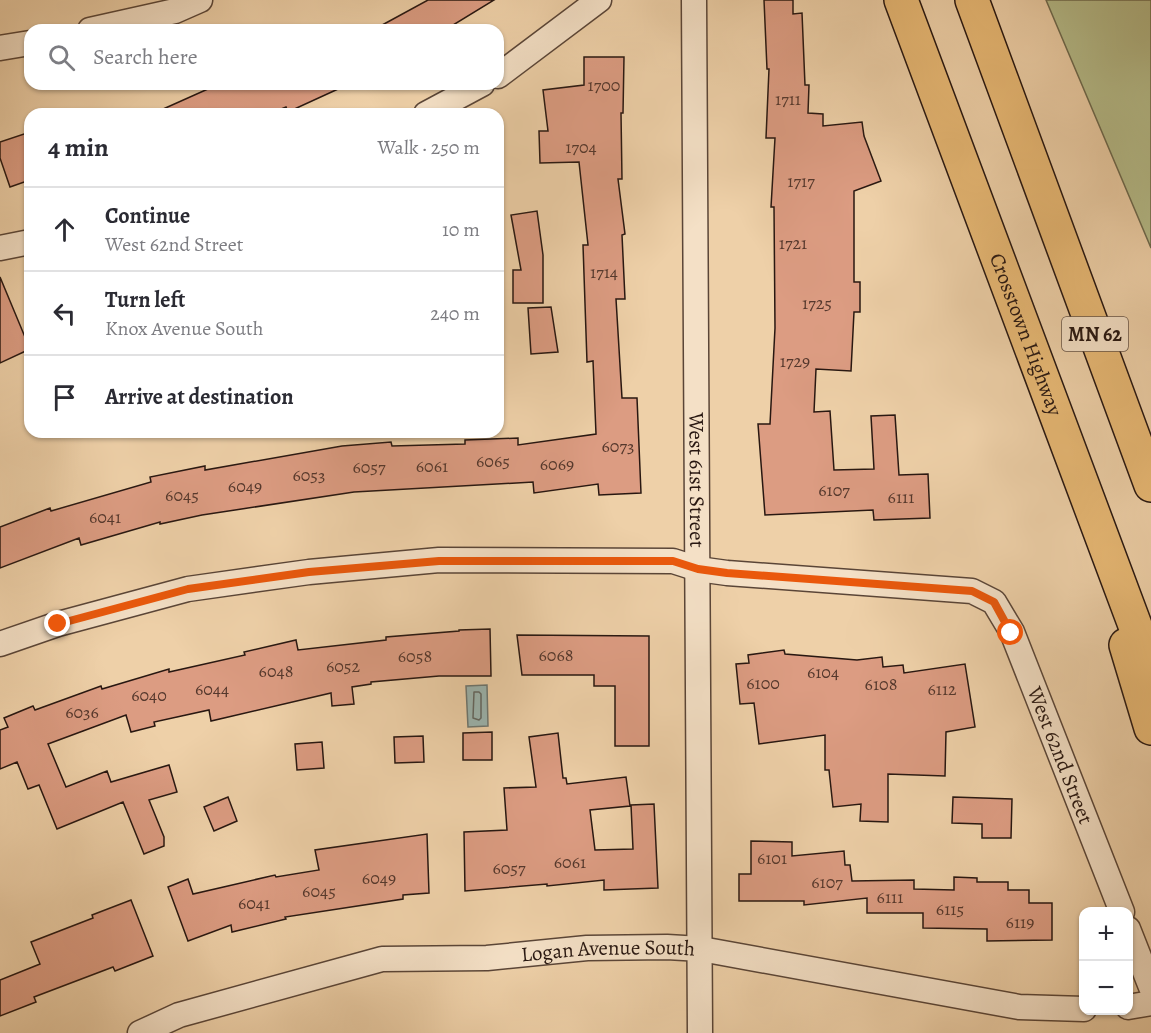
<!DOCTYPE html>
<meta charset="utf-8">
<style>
body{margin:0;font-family:Alegreya,serif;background:#f7f7f7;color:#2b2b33}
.controls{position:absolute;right:18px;bottom:18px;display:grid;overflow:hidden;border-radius:12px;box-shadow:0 2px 4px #0004}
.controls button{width:54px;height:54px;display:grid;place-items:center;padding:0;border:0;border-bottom:2px solid #e1e1e2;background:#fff;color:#2b2b33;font:30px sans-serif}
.stop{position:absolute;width:18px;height:18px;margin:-14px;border:4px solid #ea580c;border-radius:50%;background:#fff}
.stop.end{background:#ea580c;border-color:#fff;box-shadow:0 2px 6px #0008}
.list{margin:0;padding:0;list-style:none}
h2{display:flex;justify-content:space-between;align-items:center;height:78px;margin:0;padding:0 24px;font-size:26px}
h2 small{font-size:20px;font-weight:400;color:#7c7c81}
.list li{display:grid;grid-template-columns:39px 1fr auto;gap:18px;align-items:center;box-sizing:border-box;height:84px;padding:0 24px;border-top:2px solid #e1e1e2}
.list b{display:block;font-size:22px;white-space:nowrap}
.list p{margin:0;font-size:20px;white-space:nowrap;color:#7c7c81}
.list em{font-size:20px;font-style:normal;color:#7c7c81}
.icon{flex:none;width:33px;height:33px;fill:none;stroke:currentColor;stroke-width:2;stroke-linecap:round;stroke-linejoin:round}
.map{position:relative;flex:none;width:1151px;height:1033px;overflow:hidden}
.search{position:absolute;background:#fff;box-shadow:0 2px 4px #0004;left:24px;top:24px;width:480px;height:66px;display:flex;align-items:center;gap:15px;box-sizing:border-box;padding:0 21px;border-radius:18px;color:#7c7c81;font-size:22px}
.panel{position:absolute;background:#fff;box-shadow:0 2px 4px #0004;left:24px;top:108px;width:480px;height:330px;border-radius:18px}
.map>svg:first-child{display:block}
</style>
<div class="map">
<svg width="1151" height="1033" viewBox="0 0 1151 1033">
<rect width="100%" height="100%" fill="#eed0a8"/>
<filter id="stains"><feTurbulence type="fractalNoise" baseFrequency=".00333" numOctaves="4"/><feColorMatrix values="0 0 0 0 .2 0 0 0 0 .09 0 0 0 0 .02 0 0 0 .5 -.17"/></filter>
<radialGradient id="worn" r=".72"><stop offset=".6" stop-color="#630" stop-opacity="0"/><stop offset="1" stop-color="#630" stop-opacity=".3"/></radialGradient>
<path fill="#b5bc8a" stroke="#6e6a4e" stroke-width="1.5" d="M1046,0h105v248z"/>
<path fill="#9bb5b0" stroke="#6d7670" stroke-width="1.5" d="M487,685l1,41 -20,1 -2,-41z"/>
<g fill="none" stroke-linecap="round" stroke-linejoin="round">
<path stroke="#626660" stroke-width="1.5" d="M474,692h5l2,2v24l-2,2 -6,-2z"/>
</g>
<g fill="#dc9c82" stroke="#281711" stroke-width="1.5">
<path d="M428,0h66l-49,30h-72z"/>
<path d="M764,0h29v14l9,-1 3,72h4l-1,28 15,1v12l39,-4 2,14 17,45 -27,10v91h6v30h-6l-3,59 -35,-2 -2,43 16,-1 4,59 40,-1 -3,-53 24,-1 4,60 29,-1 2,44 -56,2 -1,-10 -108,5 -7,-91h12l5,-96 -1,-121h-3l4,-69h-9l3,-69h-2z"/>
<path d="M584,57h40l-1,56h-2l1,66h-4l7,55 -3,1 3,64h-9l6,99h15l4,95 -42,2 -1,-11 -64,9 -1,-11 -179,10 -152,23 -42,9v-2l-79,23 -2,-7 -79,30v-41l50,-19 1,3 100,-29 -1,-5 55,-11v4l137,-24 49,-4 1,4 73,-2v-4l53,-2v7l78,-11 -3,-73 -6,1 -4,-117h5l-9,-83 -39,1 -1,-32h9l-5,-41 41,-5z"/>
<path d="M219,84h130l-61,28 -2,-5 -17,7h-117z"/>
<path d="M30,132v48l-20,7 -10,-29v-16z"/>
<path d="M537,211l6,44v48h-30v-33h8l-10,-55z"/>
<path d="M0,277l30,72 -30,14z"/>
<path d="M551,307l7,45 -27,2 -3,-46z"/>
<path d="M490,629l1,47h-52l-68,6v2l-19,3 2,17 -22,2 -1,-13 -120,28 -2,-11 -55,12 1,4 -24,6 -5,-17 -78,29 18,43 41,-16 4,11 58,-17 8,27 -28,8 15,37v9l-20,8 -21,-52 -66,27 -18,-44 -11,4 -11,-27 -17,7v-39l8,-3 -4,-9 29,-12 2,4 66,-24 1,3 67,-20v3l76,-17 -1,-3 52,-12 2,10 88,-10v-3l73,-6v-1z"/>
<path d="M517,635l132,1v110h-34v-60h-21v-11h-72z"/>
<path d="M784,650l1,4 72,6 25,-3 1,10 20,-2 1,8 61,-9 10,63 -29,5 -1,44 -57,-2v48l-28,-1 1,-17 -28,3 -4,-37h-4v-35l-66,9 -5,-41 -14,1 -4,-40 13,-1 -1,-8z"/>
<path d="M492,732v28h-29v-27z"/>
<path d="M558,733l5,45h3l1,6 59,-7 4,29 -40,4 5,40 38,-1 -2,-44 23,-1 4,84 -54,2v-10l-57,6v-2l-82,7 -1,-59 43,-2 -3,-42 32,-1 -7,-50z"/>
<path d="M423,736l1,26 -29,1 -1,-26z"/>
<path d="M322,742l2,26 -27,2 -2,-26z"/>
<path d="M228,797l9,24 -23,10 -10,-24z"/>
<path d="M953,797l59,2 -1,39h-29v-14l-30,-1z"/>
<path d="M427,834l2,59 -26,2v4l-118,18 1,2 -54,13 -1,-7 -43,16 -20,-54 20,-8 5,15 82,-19 1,2 43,-7 -4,-20z"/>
<path d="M751,841l41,1v14l52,-5 1,14h5l2,16 62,-1v9l40,1v-13l23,1v4h31v8h21v13h23v37l-65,1v-12l-64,-1v-15h-56v-15l-63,7v-4h-65v-27h12z"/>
<path d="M131,900l22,56 -38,15 -2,-4 -79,30 2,5 -36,14v-36l40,-16 -9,-22 62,-24 -1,-3z"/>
</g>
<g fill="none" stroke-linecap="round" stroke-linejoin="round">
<defs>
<g id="minor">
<path id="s1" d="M694,0l6,1033"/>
<path d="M90,30l85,-19 25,-11"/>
<path d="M0,48l30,-5"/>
<path d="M498,76l101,-76"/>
<path d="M426,114l56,-30"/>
<path d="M0,248l30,-6"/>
<path id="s2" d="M0,644l58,-20 130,-35 121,-17 130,-12 234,1 25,8 29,4 245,18 22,11 18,30 110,280"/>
<path d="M1128,929l23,58"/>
<path d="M1128,1007l23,-4"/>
<path id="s3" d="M140,1033l39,-18 203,-56 105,-1 100,-10 80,-1 34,2 318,58 65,2"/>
</g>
<g id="motorway">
<path id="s4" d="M901,0l250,668"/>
<path d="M972,0l179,485"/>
<path d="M1126,645l25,83"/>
</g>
</defs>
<use href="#minor" stroke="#5a4537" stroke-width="27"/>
<use href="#motorway" stroke="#281711" stroke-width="36"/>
<use href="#minor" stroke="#f4e0c6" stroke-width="24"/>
<use href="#motorway" stroke="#e7b874" stroke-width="33"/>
</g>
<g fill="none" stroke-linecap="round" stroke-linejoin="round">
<path stroke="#ea580c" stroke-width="8" d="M58,624l130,-35 121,-17 130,-11h234l25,8 29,4 245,18 22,11 17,31"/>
</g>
<g text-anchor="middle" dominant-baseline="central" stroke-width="4.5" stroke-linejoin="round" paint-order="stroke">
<g font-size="18" fill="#55382d">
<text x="604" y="85">1700</text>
<text x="788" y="99">1711</text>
<text x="581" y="147">1704</text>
<text x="801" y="181">1717</text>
<text x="793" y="243">1721</text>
<text x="604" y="272">1714</text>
<text x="817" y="303">1725</text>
<text x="795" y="361">1729</text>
<text x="618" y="446">6073</text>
<text x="493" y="461">6065</text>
<text x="557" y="464">6069</text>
<text x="432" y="466">6061</text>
<text x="369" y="467">6057</text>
<text x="309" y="475">6053</text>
<text x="245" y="486">6049</text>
<text x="834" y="490">6107</text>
<text x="182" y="495">6045</text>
<text x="901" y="497">6111</text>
<text x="105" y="517">6041</text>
<text x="556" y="655">6068</text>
<text x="415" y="656">6058</text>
<text x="343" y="666">6052</text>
<text x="276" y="671">6048</text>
<text x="823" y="672">6104</text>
<text x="763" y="683">6100</text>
<text x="881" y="684">6108</text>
<text x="212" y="689">6044</text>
<text x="942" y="689">6112</text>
<text x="149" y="695">6040</text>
<text x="82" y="712">6036</text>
<text x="772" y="858">6101</text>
<text x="570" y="862">6061</text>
<text x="509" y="868">6057</text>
<text x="379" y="878">6049</text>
<text x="827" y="882">6107</text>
<text x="319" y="891">6045</text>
<text x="890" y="897">6111</text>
<text x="254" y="903">6041</text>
<text x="950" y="909">6115</text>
<text x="1020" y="922">6119</text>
</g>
<rect fill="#f4e0c6" stroke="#655347" stroke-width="1.5" x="1062" y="317" width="66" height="34" rx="4.5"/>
<g font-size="20" font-weight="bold" fill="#281711">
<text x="1095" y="334">MN 62</text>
</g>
<g font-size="21" fill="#281711" stroke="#f4e0c6">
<text stroke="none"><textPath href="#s4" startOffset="357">Crosstown Highway</textPath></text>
<text stroke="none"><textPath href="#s1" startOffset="480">West 61st Street</textPath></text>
<text stroke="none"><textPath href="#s2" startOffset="1176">West 62nd Street</textPath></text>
<text stroke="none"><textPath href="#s3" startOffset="480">Logan Avenue South</textPath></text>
</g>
</g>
<rect width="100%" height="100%" filter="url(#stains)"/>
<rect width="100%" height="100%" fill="url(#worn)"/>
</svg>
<div class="controls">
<button>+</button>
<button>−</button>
</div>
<div class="stop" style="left:1011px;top:633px"></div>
<div class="stop end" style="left:58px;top:624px"></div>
<div class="search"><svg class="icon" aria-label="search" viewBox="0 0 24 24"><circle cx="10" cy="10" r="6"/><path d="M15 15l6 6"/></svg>Search here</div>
<section class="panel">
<h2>4 min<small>Walk · 250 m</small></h2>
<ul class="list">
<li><svg class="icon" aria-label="ahead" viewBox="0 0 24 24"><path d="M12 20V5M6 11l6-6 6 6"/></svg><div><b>Continue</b><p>West 62nd Street</p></div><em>10 m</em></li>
<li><svg class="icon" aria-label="left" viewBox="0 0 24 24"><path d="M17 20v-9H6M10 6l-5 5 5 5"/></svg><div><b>Turn left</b><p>Knox Avenue South</p></div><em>240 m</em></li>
<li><svg class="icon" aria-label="arrive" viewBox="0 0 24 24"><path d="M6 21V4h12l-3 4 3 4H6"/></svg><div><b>Arrive at destination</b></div></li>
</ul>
</section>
</div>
